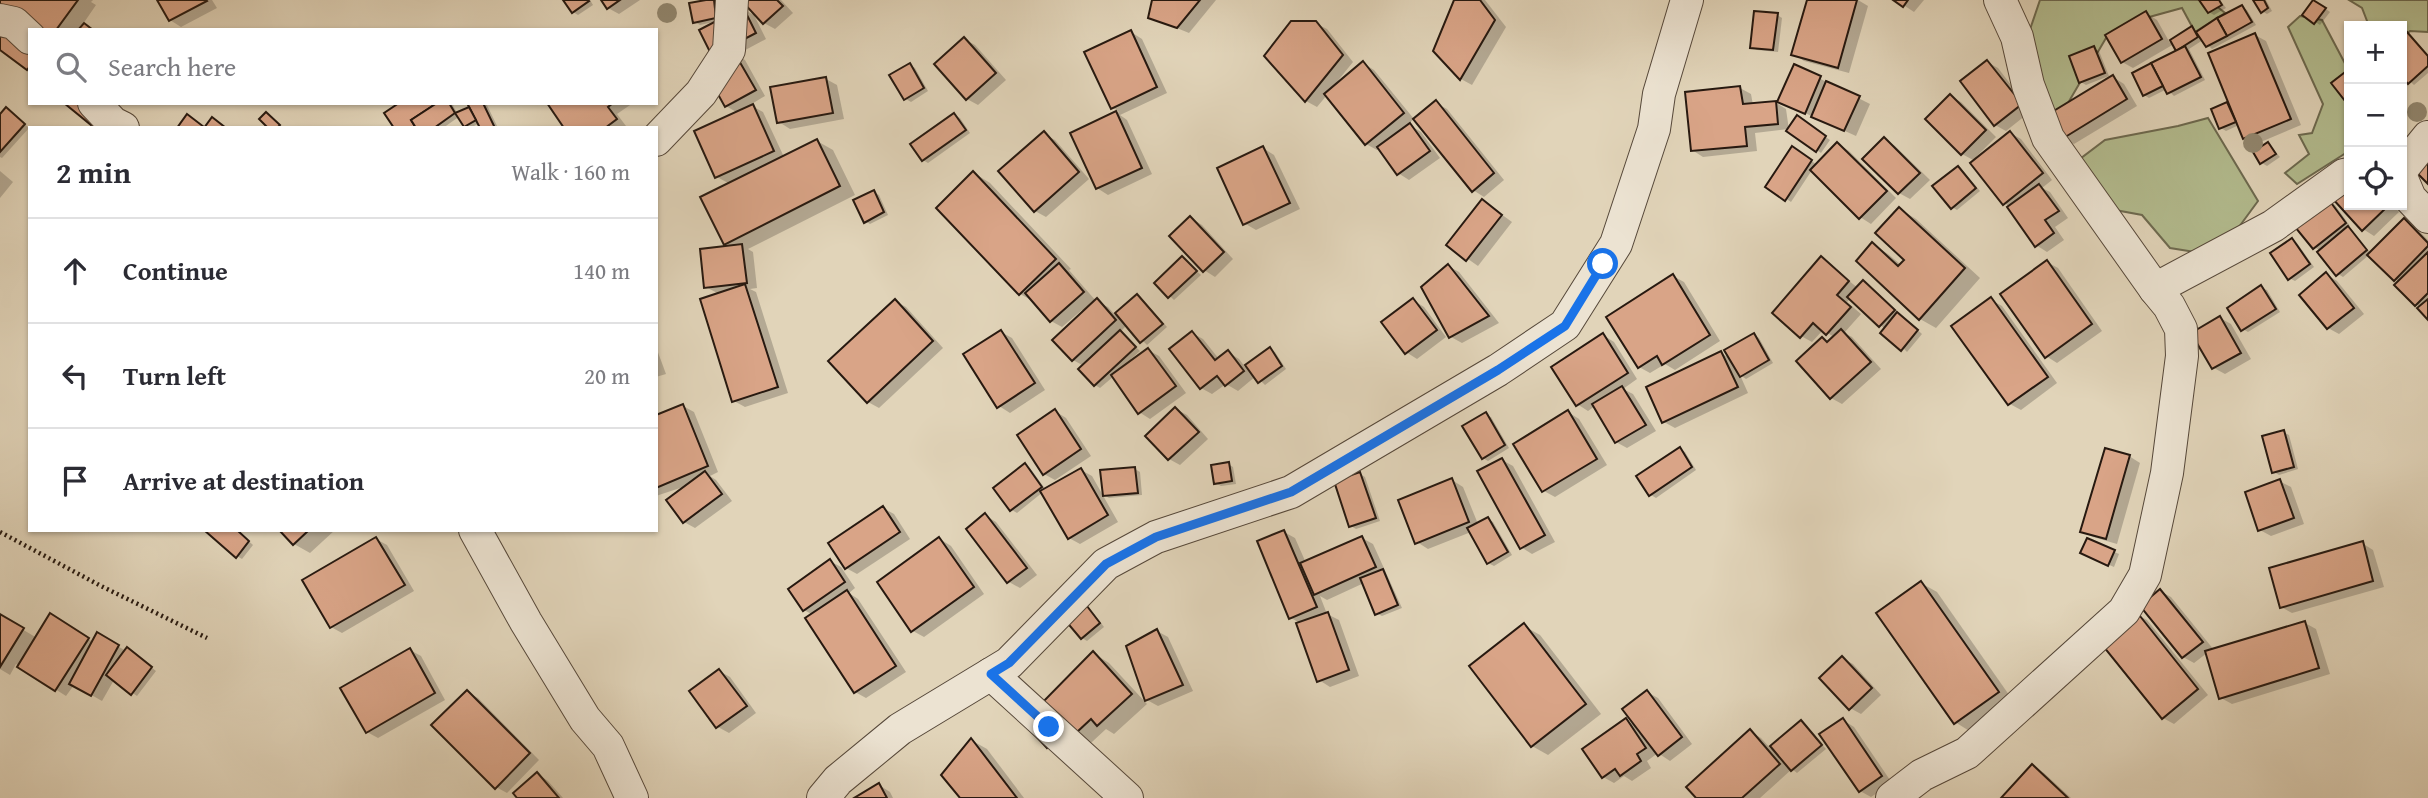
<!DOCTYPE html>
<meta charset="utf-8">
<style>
body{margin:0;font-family:"Gentium Book Plus",serif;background:#f2f2f3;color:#2b2b33}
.controls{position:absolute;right:21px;top:21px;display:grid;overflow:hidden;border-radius:0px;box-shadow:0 2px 5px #0004}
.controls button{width:63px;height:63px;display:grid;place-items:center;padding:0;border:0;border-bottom:2px solid #e1e1e2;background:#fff;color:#2b2b33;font:35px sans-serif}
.stop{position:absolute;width:21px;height:21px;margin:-16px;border:5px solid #1a73e8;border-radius:50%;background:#fff}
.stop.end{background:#1a73e8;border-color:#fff;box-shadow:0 2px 7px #0008}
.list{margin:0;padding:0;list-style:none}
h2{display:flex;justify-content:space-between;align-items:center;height:91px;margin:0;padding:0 28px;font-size:30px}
h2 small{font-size:23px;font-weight:400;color:#7c7c81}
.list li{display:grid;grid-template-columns:46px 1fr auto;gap:21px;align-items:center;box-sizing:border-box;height:105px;padding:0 28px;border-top:2px solid #e1e1e2}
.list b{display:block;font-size:26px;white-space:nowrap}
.list em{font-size:23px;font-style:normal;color:#7c7c81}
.icon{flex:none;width:38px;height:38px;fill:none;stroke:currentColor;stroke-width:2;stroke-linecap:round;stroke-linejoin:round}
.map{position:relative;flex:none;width:2428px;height:798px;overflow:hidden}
.search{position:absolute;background:#fff;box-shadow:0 2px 5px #0004;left:28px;top:28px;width:630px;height:77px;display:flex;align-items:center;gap:18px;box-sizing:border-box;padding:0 24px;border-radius:0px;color:#7c7c81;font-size:26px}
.panel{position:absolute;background:#fff;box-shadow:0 2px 5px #0004;left:28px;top:126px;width:630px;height:406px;border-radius:0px}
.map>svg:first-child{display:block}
</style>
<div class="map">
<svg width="2428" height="798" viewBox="0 0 2428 798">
<rect width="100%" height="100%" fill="#e1d4b9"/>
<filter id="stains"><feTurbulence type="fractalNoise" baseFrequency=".00286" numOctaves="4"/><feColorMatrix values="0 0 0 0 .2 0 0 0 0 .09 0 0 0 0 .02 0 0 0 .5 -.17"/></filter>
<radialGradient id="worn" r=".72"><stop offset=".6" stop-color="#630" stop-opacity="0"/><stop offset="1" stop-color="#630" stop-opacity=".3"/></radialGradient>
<g fill="#b3bc8f" stroke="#6d6a50" stroke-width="2">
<path d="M2040,0h169l16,13 -30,19 -13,-24 -40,11 -36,19 -38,65 -21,14 -26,-61z"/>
<path d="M2349,0h79v32l-18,-1 -8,7v-12h-33l-7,-18z"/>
<path d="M2300,16l22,4 27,51v80l-52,33 -12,-11 24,-19 -10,-19 13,-2 11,-29 -35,-77z"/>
<path d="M2208,118l50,83 -25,34 -32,18 -31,-5 -28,-33 -43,-8 -31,-39 37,-28 73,-14z"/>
</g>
<g fill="#0003">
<path d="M0,0h93l-2,2 5,3 -13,19 8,6h-61v40l-30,-22z"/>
<path d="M159,0h53l5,8 -36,19 -11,-7z"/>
<path d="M565,0h25l3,5 -15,10 -5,-3z"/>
<path d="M603,0h37l-21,14 -11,-6z"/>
<path d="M713,0l30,9 11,6 12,24 -30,16 9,5 20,36 -15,9 13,7 21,45 33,-16 16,9 22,45 -107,54 5,3 4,36 -7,1 6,3 32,101 -43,14 -11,-6 -15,-107 -13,-7 25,-40 -6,-4 5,-59 -13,-7 21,-64 -12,-7 -8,-85 -18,4 -5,-3z"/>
<path d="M743,0h38l12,13 -18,16 -11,-6z"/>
<path d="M1154,0h62l-27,33 -39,-16z"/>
<path d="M1456,0h29l21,27 -34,58 -11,-6 -26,-28z"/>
<path d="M1808,0h50l10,6 -19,67 -45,-12 -10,-7z"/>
<path d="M1896,0h28l-10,12z"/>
<path d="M2201,0h19l6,8 -12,7 -5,-3z"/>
<path d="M2255,0h11l6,11 -5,3 -5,-3z"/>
<path d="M2319,4l11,8 -10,13 -15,-10z"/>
<path d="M2242,7l5,3 9,15 -44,24 -9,-9 -14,9 16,31 -31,16 -7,-7 -18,9 -5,-3 35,-43 -5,-8 -41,24 -11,-6 24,-49 11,7 13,23 22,-15 6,5z"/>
<path d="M1777,15l5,3 -4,34 -21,-2 -5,-3z"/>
<path d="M1315,23l12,6 26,33 -17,21 2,2 25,-22 11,7 40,49 -6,5 13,8 19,26 -31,22 -11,-7 -18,-25 -3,2 -11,-6 -39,-49 -10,12 -11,-6 -39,-45z"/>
<path d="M1131,32l11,7 25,54 -47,22 7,5 25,54 -44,21 -11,-7 -25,-54 47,-22 -7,-5z"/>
<path d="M2407,34l21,21v18l-14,12 -12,-11v-35z"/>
<path d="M2255,35l11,6 35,84 -45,19 -12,-6 -5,-13 -13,6 -5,-3 6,-24 4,2z"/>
<path d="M964,39l11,6 31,35 -28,25 -11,-6z"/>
<path d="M2094,48l5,3 10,25 -23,9 -5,-3z"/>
<path d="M1987,62l11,6 33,43 -25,20 -11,-6z"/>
<path d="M910,65l5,3 13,23 -17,11 -5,-3z"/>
<path d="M1795,66l75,38 -14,32 -71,-32z"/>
<path d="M2113,77l11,7 13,22 -63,38 -11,-6z"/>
<path d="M826,79l11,6 7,34 -54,10 -11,-7z"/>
<path d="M1740,88l11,6 2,11 22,-3 11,7 3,21 13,-9 28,19 -9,13 -33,-24 -33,4 2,18 -54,6 -11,-7z"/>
<path d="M1950,96l11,6 35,35 -20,20 2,2 32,-26 11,6 31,41 -10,8 8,4 18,26 -13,9 9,13 -17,12 -11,-7 -61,-84 -13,-7z"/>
<path d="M402,103h53l-2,3 5,8 14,-6 -3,-5h17l12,25h-16l-2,-5 -10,5 -10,-12 -17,12h-47z"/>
<path d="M549,103h84l-16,11 9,12 -2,2h-57z"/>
<path d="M1436,103l11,6 57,71 -20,17 -11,-7z"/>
<path d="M12,112l17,16 -27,30 -2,-1v-40z"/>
<path d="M954,115l6,3 10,15 -42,30 -5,-3z"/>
<path d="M1044,134l11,6 34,39 -43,38 -11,-6z"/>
<path d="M1884,139l11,7 35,34 -20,19 -11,-6 -34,-34z"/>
<path d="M1838,144l11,7 47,47 -25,26 -11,-7 -48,-47 -21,32 -24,-16 31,-35 19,14z"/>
<path d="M2268,144l12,13 -13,9 -5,-3z"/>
<path d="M1263,148l11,7 26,54 -44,21 -12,-7z"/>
<path d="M1958,168l5,3 17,20 -23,19 -5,-3z"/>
<path d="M0,171l13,11 -13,16z"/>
<path d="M974,173l16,10 81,86 -2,1 27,31 12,6 7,8 22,-19 5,3 25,28 -20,18 -20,-20 -7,7 20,19 -9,8 2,2 15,-11 11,6 27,37 -36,26 -11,-7 -25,-36 -14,12 -5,-3 -14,-16 3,-3 -11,-6 11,-48 -2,-2 -20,17 -11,-6 -16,-19 -15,-8z"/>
<path d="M2349,185v20h44l6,7 -25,24 -11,-7 -28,-30z"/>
<path d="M873,192l6,3 9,20 -18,9 -5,-3z"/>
<path d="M1483,201l29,21 -34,44 -30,-21z"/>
<path d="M2330,202l5,3 15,21 -3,2 6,4 18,22 33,-33 11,6 13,13v78l-28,-35 -31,-28 -26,22 -5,-3 -17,-23 -7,-4z"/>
<path d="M1900,209l16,10 64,59 -44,50 -16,-9 -47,-75 15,10 13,11 6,-5z"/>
<path d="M1191,218l11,7 31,34 -18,18 -11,-7z"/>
<path d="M2292,240l5,3 17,24 -19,14 -6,-3z"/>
<path d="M1183,258l18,17 -27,25 -18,-17z"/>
<path d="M1821,259l37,29 6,-6 5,3 53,49 -15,18 -22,-23 -34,-31 -4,4 14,12 -17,19 8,4 29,32 -39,35 -11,-6 -33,-37 24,-22 7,4 5,-6 -11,-7 -11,12 -11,-6z"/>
<path d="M2047,262l11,6 44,63 -45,32 -11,-7z"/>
<path d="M1448,266l11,6 40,51 -37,20 -11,-6z"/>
<path d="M2326,274l11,7 27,33 -25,20 -11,-6z"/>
<path d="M1673,276l11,6 36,59 -45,29 -10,-6 -15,9 -11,-6z"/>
<path d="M2261,288l6,2 13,22 -32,20 -5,-3z"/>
<path d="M1413,300l11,7 22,30 -29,22 -11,-7z"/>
<path d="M1991,300l11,6 55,77 -36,27 -11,-6z"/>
<path d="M895,301l11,6 37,41 -64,60 -11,-6z"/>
<path d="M2220,318l11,6 20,35 -26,15 -11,-6z"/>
<path d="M1001,332l11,6 33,52 -35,23 -11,-7z"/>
<path d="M1192,333l11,6 16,20 9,-7 11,7 6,8 25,-18 5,3 11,17 -21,16 -9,-9 -18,15 -12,-7 -14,10 -11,-6 -29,-39z"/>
<path d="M1603,335l11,7 23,37 -14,10 10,5 23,37 -29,17 -11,-6 -21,-36 -7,5 -11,-7z"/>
<path d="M1754,335l5,3 14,25 -27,16 -6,-4 8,18 -73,35 -11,-6 57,-69 10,6z"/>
<path d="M656,347l10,27 -10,3z"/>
<path d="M683,406l11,6 24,60 -8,4 6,4 16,21 -37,27 -11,-6 2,-36 -30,10v-79z"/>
<path d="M1176,409l11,6 21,24 -28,26 -11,-6 -21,-23z"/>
<path d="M1055,411l11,7 25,38 -36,24 -11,-6z"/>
<path d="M1568,412l11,7 28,46 -52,32 -11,-6z"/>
<path d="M1486,415l5,2 18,31 -21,13 -5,-3z"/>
<path d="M2283,432l6,3 9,34 -19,6 -5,-3z"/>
<path d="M1680,449l5,3 11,18 -40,28 -5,-3z"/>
<path d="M2129,456l11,7 -23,81 -24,-7 -11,-6z"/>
<path d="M1502,460l11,6 42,76 -23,12 -11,-7z"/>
<path d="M1228,464l5,3 3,17 -15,2 -6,-3z"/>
<path d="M1025,465l5,3 16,22 35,-20 11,6 26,46 -38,22 -11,-6 -26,-46 -26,21 -5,-3z"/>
<path d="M1135,469l5,3 2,23 -33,3 -5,-3z"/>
<path d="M1360,474l5,3 15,44 -24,8 -5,-3z"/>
<path d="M1452,480l11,7 15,37 10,-5 5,3 19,33 -18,11 -6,-3 -17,-31 -43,17 -11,-7z"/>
<path d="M2279,481l12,6 13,37 -33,12 -11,-6z"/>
<path d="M883,508l11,6 16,25 -53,35 -11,-6z"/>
<path d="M985,515l11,7 41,53 -17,13 -11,-6 -41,-53z"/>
<path d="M236,530l17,15 -11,14 -5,-3z"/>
<path d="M281,530h54l-25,23 -16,-9z"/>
<path d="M1284,532l11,6 11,25 56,-25 11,6 29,64 -20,8 -6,-3 -12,-30 -37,17 -7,-4 7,18 12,6 20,56 -29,11 -11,-7 -19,-57 -9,-5z"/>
<path d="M376,539l11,6 27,46 -72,42 -11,-6z"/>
<path d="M940,539l11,7 33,48 -60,43 -11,-6z"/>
<path d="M2087,540l32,14 -5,13 -27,-12z"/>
<path d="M2362,543l11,7 11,37 -92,26 -11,-6z"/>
<path d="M830,561l11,6 14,21 -6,5 9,6 48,73 -40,26 -11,-6 -42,-77 -9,-5z"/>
<path d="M1921,583l16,9 77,110 -43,30 -16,-10z"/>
<path d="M2160,591l11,6 43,53 91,-27 11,6 14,45 -98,30 -11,-6 -14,-45 -13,10 -11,-6 -41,-51z"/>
<path d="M1085,602l19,25 -17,14 -5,-3z"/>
<path d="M2136,614l11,6 61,75 -34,29 -11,-6z"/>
<path d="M0,616l37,22 24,-16 32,20 5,-7 28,16 6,1 24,19 -19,25 -23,-16 -12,21 -28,-16 -8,11 -50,-32 -6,11 -10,-6z"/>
<path d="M1524,626l16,9 61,79 -53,41 -16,-9z"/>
<path d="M1157,631l11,6 25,54 -35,15 -11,-6z"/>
<path d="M410,650l11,6 24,44 -67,38 -11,-6z"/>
<path d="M1093,653l16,10 38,41 -33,30 -8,-5 -27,25 -57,-68 16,9 7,7z"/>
<path d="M1842,658l11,6 28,31 -20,19 -11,-6z"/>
<path d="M719,671l11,6 26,36 -27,20 -11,-6z"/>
<path d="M467,692l11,6 61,62 -32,33 -11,-6z"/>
<path d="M1647,692l11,6 34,46 -22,17 -12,-8 -11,8 4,7 -19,13 -8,-5 -10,7 -11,-6 23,-57 11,6z"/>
<path d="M1843,720l11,7 38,56 -21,14 -11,-6z"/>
<path d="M1801,723l25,26 -29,24 -5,-4 -32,29h-62l52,-67 11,7 10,11z"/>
<path d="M971,740l16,9 37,49h-62z"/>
<path d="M2033,766l11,7 27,25h-67z"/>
<path d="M538,774l10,7 15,17h-43z"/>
<path d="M879,785l11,7 3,6h-36z"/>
</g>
<g fill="#d9a487" stroke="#271910" stroke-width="2">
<path d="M0,0h78l-22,30h-26v36l-3,4 -27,-20z"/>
<path d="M157,0h49l1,1 -38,20z"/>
<path d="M563,0h25l1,1 -17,12z"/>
<path d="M601,0h19l-13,9z"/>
<path d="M706,0h8l2,18 -23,5 -4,-20z"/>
<path d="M741,0h36l6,6 -20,18z"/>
<path d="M1152,0h48l-23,28 -29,-10z"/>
<path d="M1454,0h26l15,20 -35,60 -27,-29z"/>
<path d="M1807,0h50l-19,68 -47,-13z"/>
<path d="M1893,0h15l-5,7z"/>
<path d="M2199,0h20l3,5 -14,8z"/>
<path d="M2253,0h11l4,8 -7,5z"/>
<path d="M2313,0l13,8 -12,16 -12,-9z"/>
<path d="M2242,5l10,17 -25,14 -10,-18z"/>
<path d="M743,7l13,26 -44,23 -13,-26z"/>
<path d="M1754,11l24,2 -5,37 -23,-2z"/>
<path d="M2146,11l16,28 -41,24 -16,-28z"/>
<path d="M2217,18l10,18 -21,11 -10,-15z"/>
<path d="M1291,21h25l27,34 -38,47 -41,-46z"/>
<path d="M84,23l9,7h-15z"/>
<path d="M2192,26l6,11 -22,14 -6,-11z"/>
<path d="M1131,30l26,57 -46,22 -27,-57z"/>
<path d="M2407,32l21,24v10l-20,18 -6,-8v-39z"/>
<path d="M2255,33l36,86 -48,20 -35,-86z"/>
<path d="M964,37l32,36 -30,27 -32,-36z"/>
<path d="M2094,46l11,27 -26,10 -10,-27z"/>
<path d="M2185,46l16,31 -34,17 -16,-31z"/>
<path d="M734,52l22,38 -31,17 -21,-38z"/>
<path d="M1987,60l35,44 -28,22 -34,-45z"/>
<path d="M1363,61l41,52 -39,32 -41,-51z"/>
<path d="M910,63l14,25 -20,12 -15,-25z"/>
<path d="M2151,63l12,23 -20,10 -11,-23z"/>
<path d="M1794,64l27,12 -16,38 -28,-12z"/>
<path d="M2349,69v37l-18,-23z"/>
<path d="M2113,75l14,24 -65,40 -15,-24z"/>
<path d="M826,77l7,36 -56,10 -7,-36z"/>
<path d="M1826,81l34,15 -16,35 -33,-14z"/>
<path d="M1740,86l3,18 33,-3 2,23 -33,3 2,19 -56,5 -6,-59z"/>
<path d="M1950,94l36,36 -25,25 -36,-36z"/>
<path d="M1436,100l58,73 -22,19 -59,-73z"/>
<path d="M2227,102l9,20 -17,7 -8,-20z"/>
<path d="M64,103h28l10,8 -11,14z"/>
<path d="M399,103h38l-26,17 5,8h-22l-10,-15z"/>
<path d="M437,103h12l6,10 -21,15h-18l-5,-8z"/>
<path d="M467,103h16l12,25h-15z"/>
<path d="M547,103h66l-5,4 9,12 -12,9h-41z"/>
<path d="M753,104l21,47 -59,27 -21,-47z"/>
<path d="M6,107l19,17 -25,28v-38z"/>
<path d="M469,107l7,13 -12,7 -9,-14z"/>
<path d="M1116,111l26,57 -46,21 -26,-56z"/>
<path d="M266,112l14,13 -3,3h-9l-9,-9z"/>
<path d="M954,113l12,17 -44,31 -12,-17z"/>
<path d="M187,114l17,13 -27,1z"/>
<path d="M1797,115l29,21 -10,16 -30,-21z"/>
<path d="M212,117l14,11h-22z"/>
<path d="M1410,123l20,28 -33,24 -20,-28z"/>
<path d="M1044,131l35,41 -45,40 -36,-41z"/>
<path d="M2010,131l33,42 -40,32 -33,-42z"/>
<path d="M1884,137l36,36 -22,21 -36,-35z"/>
<path d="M817,139l23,47 -116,59 -24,-48z"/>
<path d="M1837,142l50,49 -28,28 -49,-49z"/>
<path d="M2268,142l8,12 -16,10 -7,-12z"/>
<path d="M2428,145v39l-19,-19z"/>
<path d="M1263,146l27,57 -47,22 -26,-57z"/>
<path d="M1792,146l20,14 -27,41 -20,-14z"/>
<path d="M1958,166l18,22 -25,21 -19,-23z"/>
<path d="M973,171l83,88 -37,36 -83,-87z"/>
<path d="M2349,183v22h40l-27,26 -30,-33z"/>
<path d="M2039,184l20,27 -14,9 9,13 -19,14 -28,-40z"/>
<path d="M874,190l10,22 -20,11 -11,-23z"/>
<path d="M1482,199l20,16 -36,46 -20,-16z"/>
<path d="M2329,200l17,23 -33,26 -18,-22z"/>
<path d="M1899,207l66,61 -46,52 -63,-59 16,-19 26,24 6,-6 -29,-27z"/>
<path d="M1190,216l34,36 -21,20 -34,-36z"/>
<path d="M2404,218l24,25v3l-34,35 -27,-26z"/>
<path d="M2348,226l19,24 -31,26 -19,-24z"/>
<path d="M2292,238l18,26 -22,16 -18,-27z"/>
<path d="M742,244l5,39 -43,5 -4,-39z"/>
<path d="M2428,252v41l-13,13 -21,-21z"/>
<path d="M1182,256l15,15 -29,27 -14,-15z"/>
<path d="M1821,256l28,25 -12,14 14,12 -25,28 -13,-12 -13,15 -28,-25z"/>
<path d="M2047,260l45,64 -47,34 -45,-64z"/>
<path d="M1059,263l25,29 -34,30 -25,-29z"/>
<path d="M1448,264l41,52 -40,22 -28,-51z"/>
<path d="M2326,272l28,36 -27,21 -28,-34z"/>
<path d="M1673,274l37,61 -48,30 -5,-9 -19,12 -32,-51z"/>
<path d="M1863,280l32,30 -16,17 -32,-30z"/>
<path d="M745,284l33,103 -46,15 -32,-103z"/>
<path d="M2261,285l15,24 -35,22 -14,-23z"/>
<path d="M1137,294l26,30 -23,19 -25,-30z"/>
<path d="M1991,297l57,80 -40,28 -57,-79z"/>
<path d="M1097,298l19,22 -44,41 -20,-21z"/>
<path d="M1413,298l24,32 -32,24 -24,-32z"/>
<path d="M895,299l38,42 -66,62 -39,-42z"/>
<path d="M2428,299v21l-11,-12z"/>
<path d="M1897,312l21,18 -17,21 -21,-18z"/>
<path d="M2220,316l21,37 -29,16 -21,-36z"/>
<path d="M1841,329l30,33 -41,37 -34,-38 26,-24 5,5z"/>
<path d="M1001,330l34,53 -38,25 -34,-54z"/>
<path d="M1120,330l16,17 -42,39 -16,-17z"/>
<path d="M1192,331l23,29 13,-10 16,21 -19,15 -8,-10 -17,13 -31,-40z"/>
<path d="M1603,333l25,40 -52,33 -25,-39z"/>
<path d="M1754,333l15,27 -29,17 -16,-27z"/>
<path d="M1270,347l12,19 -24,17 -13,-18z"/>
<path d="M1148,348l28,38 -38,28 -27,-39z"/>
<path d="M1721,351l17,36 -76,36 -16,-36z"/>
<path d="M1622,386l24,39 -31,18 -23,-39z"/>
<path d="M683,404l25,62 -52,22v-73z"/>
<path d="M1175,407l24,25 -31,28 -23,-24z"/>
<path d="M1055,409l26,40 -38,26 -26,-40z"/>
<path d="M1568,410l29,49 -55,33 -29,-48z"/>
<path d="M1486,412l19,33 -23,14 -20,-33z"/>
<path d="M2284,430l10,37 -22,6 -10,-37z"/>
<path d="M1680,447l12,20 -43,29 -13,-20z"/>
<path d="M2105,448l25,7 -24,84 -26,-7z"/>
<path d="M1502,458l43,77 -25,14 -43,-78z"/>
<path d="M1229,462l3,19 -18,3 -3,-19z"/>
<path d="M1025,463l17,24 -32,24 -17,-23z"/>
<path d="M1135,467l3,26 -35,3 -3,-26z"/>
<path d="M1081,468l27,47 -40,24 -28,-48z"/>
<path d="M705,471l17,23 -39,29 -17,-23z"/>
<path d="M1360,472l16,46 -27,9 -15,-46z"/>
<path d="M1452,478l17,44 -54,22 -17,-44z"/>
<path d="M2280,479l14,39 -36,13 -13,-39z"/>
<path d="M883,506l17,26 -55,37 -17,-26z"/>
<path d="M985,513l42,55 -20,15 -41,-54z"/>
<path d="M1488,517l20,35 -21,12 -20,-36z"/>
<path d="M204,530h33l12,11 -13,17z"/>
<path d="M279,530h30l-16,15z"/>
<path d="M1284,530l33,77 -28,12 -32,-78z"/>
<path d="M1362,536l14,31 -62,28 -14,-32z"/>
<path d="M376,537l29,48 -75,43 -28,-48z"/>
<path d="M939,537l35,50 -63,45 -34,-50z"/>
<path d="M2087,538l28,12 -7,16 -28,-13z"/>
<path d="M2363,541l10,40 -93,27 -11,-40z"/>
<path d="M830,559l15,23 -42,29 -15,-22z"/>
<path d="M1383,569l15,36 -23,10 -15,-37z"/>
<path d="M1921,581l78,111 -45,32 -78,-111z"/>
<path d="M2160,589l43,53 -21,16 -42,-52z"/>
<path d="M847,590l49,76 -42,27 -49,-75z"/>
<path d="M1080,597l20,26 -19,16 -22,-26z"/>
<path d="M2136,611l62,78 -36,30 -63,-78z"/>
<path d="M1328,612l21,58 -32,12 -21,-59z"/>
<path d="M50,613l39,25 -34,53 -38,-24z"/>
<path d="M0,614l24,14 -24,39z"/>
<path d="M2305,621l14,47 -100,31 -14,-48z"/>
<path d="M1524,623l62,81 -55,43 -62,-81z"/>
<path d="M1157,629l26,56 -38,16 -19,-55z"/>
<path d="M97,632l22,13 -28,51 -22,-12z"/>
<path d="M127,647l25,20 -21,28 -25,-20z"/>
<path d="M410,648l25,45 -69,40 -26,-45z"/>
<path d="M1093,651l39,43 -35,32 -6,-7 -29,27 -6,-6 -9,8 -44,-48 38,4z"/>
<path d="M1842,656l30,32 -23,22 -30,-32z"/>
<path d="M719,669l28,37 -31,22 -27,-37z"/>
<path d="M467,690l63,63 -35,36 -64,-64z"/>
<path d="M1647,690l35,47 -24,19 -36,-47z"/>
<path d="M1626,718l20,30 -9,6 4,7 -21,15 -5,-7 -13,9 -20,-29z"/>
<path d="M1843,718l39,58 -23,16 -40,-58z"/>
<path d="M1801,720l21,25 -31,26 -21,-25z"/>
<path d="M1750,729l30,35 -38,34h-46l-10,-11z"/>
<path d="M971,738l46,60h-57l-19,-23z"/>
<path d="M2032,764l36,34h-67z"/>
<path d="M537,772l22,26h-42l-4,-5z"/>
<path d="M879,783l8,15h-33z"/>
</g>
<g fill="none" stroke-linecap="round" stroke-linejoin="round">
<defs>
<g id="street">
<path d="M0,20l14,3 16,15"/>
<path d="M94,103l19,20 10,5"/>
<path d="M656,140l45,-47 28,-43 3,-50"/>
<path d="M2402,169l26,-32"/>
<path d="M2402,179l8,19 18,19"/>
<path d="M2155,289l118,-63 71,-51 5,-1"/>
<path d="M475,530l51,92 59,97 23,27 24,52"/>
<path d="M991,674l136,124"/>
<path d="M823,798l15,-18 62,-51 109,-66 97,-99 50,-27 135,-45 207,-122 67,-45 51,-81 38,-115 5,-35 28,-94"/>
<path d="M1892,798l30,-23 45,-22 157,-142 21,-36 22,-102 15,-117 -1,-27 -12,-23 -14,-17 -107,-151 -20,-53 -11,-48 -17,-37"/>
</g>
</defs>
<use href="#street" stroke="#56483a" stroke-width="34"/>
<path stroke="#271910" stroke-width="4.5" stroke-dasharray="2 3.5" stroke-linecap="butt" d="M0,532l101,54 106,52"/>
<use href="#street" stroke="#ece3d2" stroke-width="32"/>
</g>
<g fill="#928871">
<circle cx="667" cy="13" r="10"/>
<circle cx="2417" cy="112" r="10"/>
<circle cx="2253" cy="143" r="10"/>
</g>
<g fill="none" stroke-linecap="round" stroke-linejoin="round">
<path stroke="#1a73e8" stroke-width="9" d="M1049,727l-58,-53 18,-11 97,-99 50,-27 135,-45 207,-122 67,-44 38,-62"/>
</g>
<rect width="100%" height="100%" filter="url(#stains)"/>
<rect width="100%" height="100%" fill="url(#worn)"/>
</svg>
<div class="controls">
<button>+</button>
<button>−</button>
<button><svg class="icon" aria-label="locate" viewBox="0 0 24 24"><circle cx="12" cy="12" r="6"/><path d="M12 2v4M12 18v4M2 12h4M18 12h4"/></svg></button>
</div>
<div class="stop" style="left:1603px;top:264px"></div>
<div class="stop end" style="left:1049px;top:727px"></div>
<div class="search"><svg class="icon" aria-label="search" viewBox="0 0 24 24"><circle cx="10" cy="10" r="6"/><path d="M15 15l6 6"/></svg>Search here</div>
<section class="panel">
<h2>2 min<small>Walk · 160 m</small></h2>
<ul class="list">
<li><svg class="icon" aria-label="ahead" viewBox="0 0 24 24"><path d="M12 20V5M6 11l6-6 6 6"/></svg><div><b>Continue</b></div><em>140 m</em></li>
<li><svg class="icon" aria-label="left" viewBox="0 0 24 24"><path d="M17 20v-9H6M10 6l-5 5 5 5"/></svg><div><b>Turn left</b></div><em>20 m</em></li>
<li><svg class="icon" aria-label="arrive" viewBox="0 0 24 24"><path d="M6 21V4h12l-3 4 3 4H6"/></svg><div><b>Arrive at destination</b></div></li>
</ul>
</section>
</div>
